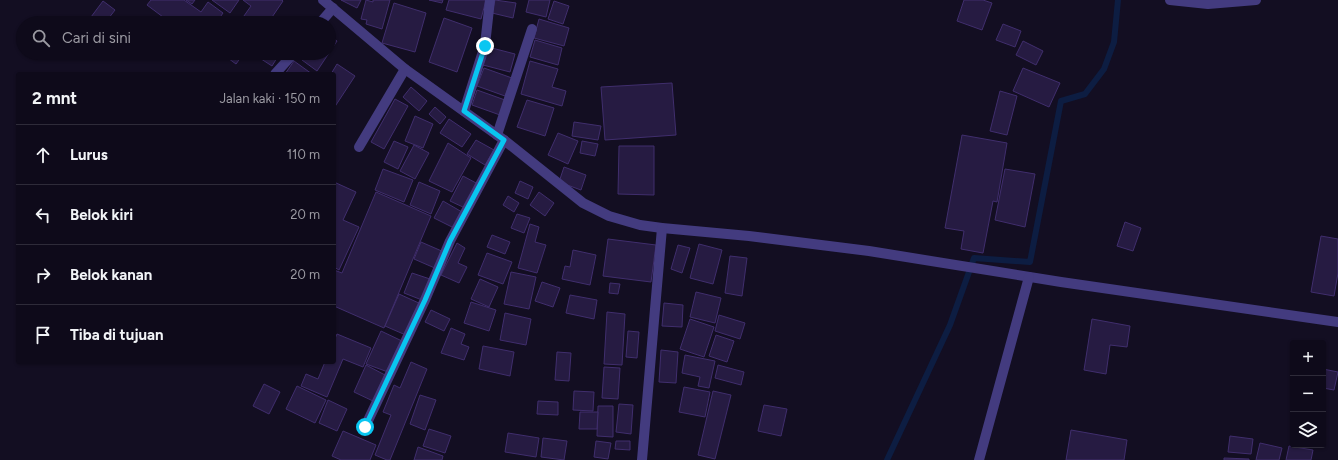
<!DOCTYPE html>
<html lang="id">
<meta charset="utf-8">
<style>
body{margin:0;font-family:Figtree,sans-serif;background:#1c1827;color:#f1f3f6}
.controls{position:absolute;right:12px;bottom:12px;display:grid;overflow:hidden;border-radius:4px;box-shadow:0 1px 3px #0004}
.controls button{width:36px;height:36px;display:grid;place-items:center;padding:0;border:0;border-bottom:1px solid #2e2b39;background:#0e0a1a;color:#f1f3f6;font:20px sans-serif}
.stop{position:absolute;width:12px;height:12px;margin:-9px;border:3px solid #09c6f1;border-radius:50%;background:#fff}
.stop.end{background:#09c6f1;border-color:#fff;box-shadow:0 1px 4px #0008}
.list{margin:0;padding:0;list-style:none}
h2{display:flex;justify-content:space-between;align-items:center;height:52px;margin:0;padding:0 16px;font-size:17px}
h2 small{font-size:13px;font-weight:400;color:#9b9aa2}
.list li{display:grid;grid-template-columns:26px 1fr auto;gap:12px;align-items:center;box-sizing:border-box;height:60px;padding:0 16px;border-top:1px solid #2e2b39}
.list b{display:block;font-size:15px;white-space:nowrap}
.list em{font-size:13px;font-style:normal;color:#9b9aa2}
.icon{flex:none;width:22px;height:22px;fill:none;stroke:currentColor;stroke-width:2;stroke-linecap:round;stroke-linejoin:round}
.map{position:relative;flex:none;width:1338px;height:460px;overflow:hidden}
.search{position:absolute;background:#0e0a1a;box-shadow:0 1px 3px #0004;left:16px;top:16px;width:320px;height:44px;display:flex;align-items:center;gap:10px;box-sizing:border-box;padding:0 14px;border-radius:22px;color:#9b9aa2;font-size:15px}
.panel{position:absolute;background:#0e0a1a;box-shadow:0 1px 3px #0004;left:16px;top:72px;width:320px;height:292px;border-radius:4px}
.map>svg:first-child{display:block}
</style>
<div class="map">
<svg width="1338" height="460" viewBox="0 0 1338 460">
<rect width="100%" height="100%" fill="#130e22"/>
<g fill="none" stroke-linecap="round" stroke-linejoin="round">
<path stroke="#0d1d42" stroke-width="6" d="M887,460l63,-135 24,-67 56,4 31,-161 24,-7 19,-25 10,-27 4,-42"/>
</g>
<g fill="#261b42" stroke="#402e6d">
<path d="M151,0h33l17,12 7,-10 15,11 -7,10h-45l-24,-18z"/>
<path d="M186,0h9l-3,4z"/>
<path d="M212,0h27l-9,13z"/>
<path d="M243,0h39l1,1 -15,22h-29l12,-17z"/>
<path d="M341,0h20l-4,8z"/>
<path d="M366,0l7,2v-2h17l-8,29 -16,-5 1,-4 -6,-1z"/>
<path d="M429,0h14l-1,3z"/>
<path d="M449,0h37l-5,19 -35,-9z"/>
<path d="M495,0l21,3 -3,15 -21,-5z"/>
<path d="M529,0h21l-4,17 -20,-5z"/>
<path d="M964,0h19l9,3 -10,27 -25,-9z"/>
<path d="M103,1l12,9 -10,13h-6l-8,-6z"/>
<path d="M554,1l15,5 -6,18 -15,-5z"/>
<path d="M394,3l32,10 -11,39 -33,-9z"/>
<path d="M444,18l28,10 -15,44 -28,-10z"/>
<path d="M539,19l30,9 -5,18 -30,-8z"/>
<path d="M1003,24l18,7 -6,16 -19,-7z"/>
<path d="M329,35l8,6 -8,12z"/>
<path d="M535,40l27,8 -4,17 -28,-8z"/>
<path d="M1023,41l20,10 -7,14 -20,-10z"/>
<path d="M488,47l27,7 -5,18 -27,-7z"/>
<path d="M221,53h23l-8,11z"/>
<path d="M256,53h24l-8,13 -17,-11z"/>
<path d="M307,53h22l-12,18 -15,-11z"/>
<path d="M294,61l18,13h-27z"/>
<path d="M530,61l28,8 -6,18 14,4 -4,15 -41,-12z"/>
<path d="M337,64l18,12 -21,32v-34h-3z"/>
<path d="M484,68l28,10 -7,18 -28,-10z"/>
<path d="M1023,68l37,15 -11,24 -36,-16z"/>
<path d="M672,83l4,52 -71,5 -4,-53z"/>
<path d="M411,87l16,14 -8,10 -16,-14z"/>
<path d="M477,90l28,10 -5,15 -28,-10z"/>
<path d="M1000,91l17,5 -10,39 -17,-4z"/>
<path d="M395,99l13,7 -24,43 -13,-7z"/>
<path d="M527,100l27,8 -9,28 -28,-9z"/>
<path d="M435,107l11,10 -6,7 -11,-10z"/>
<path d="M415,116l18,8 -10,24 -18,-7z"/>
<path d="M449,119l22,15 -9,13 -22,-14z"/>
<path d="M574,122l27,4 -3,14 -26,-4z"/>
<path d="M558,133l20,8 -10,23 -20,-9z"/>
<path d="M962,135l45,8 -10,59 -4,-1 -10,52 -22,-4 3,-18 -19,-3z"/>
<path d="M476,140l18,10 -9,15 -18,-11z"/>
<path d="M394,141l14,6 -10,22 -14,-7z"/>
<path d="M582,141l16,3 -3,12 -15,-3z"/>
<path d="M448,143l23,15 -19,34 -23,-11z"/>
<path d="M414,145l15,8 -14,26 -15,-8z"/>
<path d="M619,146h35v49l-36,-1z"/>
<path d="M564,167l22,8 -5,15 -22,-8z"/>
<path d="M383,169l30,11 -9,22 -29,-12z"/>
<path d="M1005,169l30,5 -10,53 -30,-7z"/>
<path d="M463,176l15,8 -13,24 -15,-7z"/>
<path d="M520,181l13,6 -5,12 -13,-6z"/>
<path d="M334,182l22,10 -13,28 16,7 -20,43 -5,-3z"/>
<path d="M419,182l21,9 -9,23 -21,-9z"/>
<path d="M376,192l55,24 -47,112 -50,-22v-36l8,3z"/>
<path d="M539,192l15,11 -9,13 -15,-11z"/>
<path d="M508,196l11,7 -5,9 -11,-7z"/>
<path d="M443,201l19,11 -8,16 -20,-10z"/>
<path d="M517,214l13,4 -6,15 -13,-5z"/>
<path d="M1125,222l16,6 -8,23 -16,-5z"/>
<path d="M530,224l9,3 -4,15 11,3 -9,28 -19,-5z"/>
<path d="M492,235l18,7 -5,12 -18,-7z"/>
<path d="M1321,236l17,3v34l-4,23 -23,-4z"/>
<path d="M608,239l48,6 -5,37 -48,-6z"/>
<path d="M421,242l23,10 -7,17 -23,-10z"/>
<path d="M457,243l8,5 -7,15 9,4 -8,16 -18,-8z"/>
<path d="M699,244l23,6 -9,34 -23,-6z"/>
<path d="M678,245l12,3 -8,25 -11,-4z"/>
<path d="M573,250l23,5 -6,30 -28,-6 3,-13 5,1z"/>
<path d="M487,253l25,9 -9,22 -25,-9z"/>
<path d="M730,256l17,2 -5,38 -17,-3z"/>
<path d="M511,272l25,5 -7,32 -25,-5z"/>
<path d="M412,273l18,6 -8,21 -18,-7z"/>
<path d="M480,279l18,8 -9,20 -18,-8z"/>
<path d="M542,282l18,6 -7,19 -18,-6z"/>
<path d="M610,283l10,1 -2,10 -9,-1z"/>
<path d="M696,292l25,6 -6,25 -25,-6z"/>
<path d="M399,294l22,10 -13,32 -23,-10z"/>
<path d="M570,295l27,5 -3,19 -28,-6z"/>
<path d="M471,302l25,8 -7,21 -25,-8z"/>
<path d="M664,303l19,2 -1,22 -20,-1z"/>
<path d="M431,310l19,9 -6,12 -19,-9z"/>
<path d="M607,312l18,2 -3,51 -18,-1z"/>
<path d="M505,313l26,6 -5,26 -26,-5z"/>
<path d="M719,315l26,8 -5,16 -25,-8z"/>
<path d="M690,319l24,8 -10,30 -24,-8z"/>
<path d="M1092,319l38,7 -3,21 -17,-2 -4,29 -22,-4z"/>
<path d="M451,328l14,6 -4,10 8,3 -5,13 -23,-7z"/>
<path d="M381,331l21,10 -14,31 -22,-8z"/>
<path d="M628,331l11,1 -2,26 -11,-1z"/>
<path d="M337,334l34,14 -8,19 -20,-8 -16,38 -26,-11 5,-12 12,5 7,-17h9v-21z"/>
<path d="M716,335l18,6 -7,21 -18,-6z"/>
<path d="M483,346l31,6 -4,24 -31,-7z"/>
<path d="M661,350l17,2 -2,31 -17,-1z"/>
<path d="M557,352l14,1 -2,28 -14,-1z"/>
<path d="M685,355l30,6 -6,27 -11,-2 2,-9 -18,-4z"/>
<path d="M411,362l16,7 -37,91h-3l-12,-5 16,-40 -8,-3 11,-27 6,3z"/>
<path d="M366,365l19,10 -12,26 -19,-9z"/>
<path d="M718,365l26,7 -3,13 -26,-7z"/>
<path d="M604,367l16,1 -2,31 -16,-1z"/>
<path d="M1323,369l15,3 -4,18 -11,-2z"/>
<path d="M264,384l16,8 -11,22 -16,-8z"/>
<path d="M297,386l29,14 -11,23 -29,-14z"/>
<path d="M684,387l26,5 -5,25 -26,-5z"/>
<path d="M574,391l20,1 -1,19 -20,-1z"/>
<path d="M713,391l18,4 -16,64 -17,-4z"/>
<path d="M420,395l16,5 -11,30 -15,-6z"/>
<path d="M328,400l19,9 -10,22 -18,-8z"/>
<path d="M538,401l20,1v13l-21,-1z"/>
<path d="M619,404l14,1 -2,29 -15,-2z"/>
<path d="M764,405l23,4 -6,27 -23,-5z"/>
<path d="M598,406h15v31l-16,-1z"/>
<path d="M580,412h18l-1,17h-18z"/>
<path d="M429,429l22,7 -6,17 -22,-7z"/>
<path d="M1071,430l56,10 -3,20h-58z"/>
<path d="M343,431l33,14 -6,15h-29l-9,-4z"/>
<path d="M508,433l31,5 -3,19 -31,-5z"/>
<path d="M1230,436l23,3 -2,15 -23,-2z"/>
<path d="M543,438l24,3 -3,19 -23,-3z"/>
<path d="M596,441l15,2 -3,16 -14,-2z"/>
<path d="M616,441h14v9l-15,-1z"/>
<path d="M1260,443l22,5 -3,12h-23z"/>
<path d="M1289,446l24,4 -2,10h-25z"/>
<path d="M418,447l25,9 -1,4h-28z"/>
<path d="M1224,458l25,1v1h-25z"/>
</g>
<g fill="none" stroke-linecap="round" stroke-linejoin="round">
<g stroke="#433b7f" stroke-width="10">
<path d="M323,0l82,69 99,71 79,63 26,13 31,9 22,3 87,8 120,15 192,31 277,40"/>
<path d="M1170,0l38,4 48,-4"/>
<path d="M320,23l13,-15"/>
<path d="M275,74l19,-21"/>
<path d="M464,111l21,-66 5,-45"/>
<path d="M497,135l35,-106"/>
<path d="M359,147l46,-78"/>
<path d="M365,427l60,-127 25,-59 54,-101"/>
<path d="M642,460l20,-232"/>
<path d="M979,460l50,-183"/>
</g>
</g>
<g fill="none" stroke-linecap="round" stroke-linejoin="round">
<path stroke="#09c6f1" stroke-width="5" d="M365,427l60,-127 25,-59 54,-101 -40,-29 21,-65"/>
</g>
</svg>
<div class="controls">
<button>+</button>
<button>−</button>
<button><svg class="icon" aria-label="layers" viewBox="0 0 24 24"><path d="M12 4l9 5-9 5-9-5zM3 14l9 5 9-5"/></svg></button>
</div>
<div class="stop" style="left:365px;top:427px"></div>
<div class="stop end" style="left:485px;top:46px"></div>
<div class="search"><svg class="icon" aria-label="search" viewBox="0 0 24 24"><circle cx="10" cy="10" r="6"/><path d="M15 15l6 6"/></svg>Cari di sini</div>
<section class="panel">
<h2>2 mnt<small>Jalan kaki · 150 m</small></h2>
<ul class="list">
<li><svg class="icon" aria-label="ahead" viewBox="0 0 24 24"><path d="M12 20V5M6 11l6-6 6 6"/></svg><div><b>Lurus</b></div><em>110 m</em></li>
<li><svg class="icon" aria-label="left" viewBox="0 0 24 24"><path d="M17 20v-9H6M10 6l-5 5 5 5"/></svg><div><b>Belok kiri</b></div><em>20 m</em></li>
<li><svg class="icon" aria-label="right" viewBox="0 0 24 24"><path d="M7 20v-9h11M14 6l5 5-5 5"/></svg><div><b>Belok kanan</b></div><em>20 m</em></li>
<li><svg class="icon" aria-label="arrive" viewBox="0 0 24 24"><path d="M6 21V4h12l-3 4 3 4H6"/></svg><div><b>Tiba di tujuan</b></div></li>
</ul>
</section>
</div>
